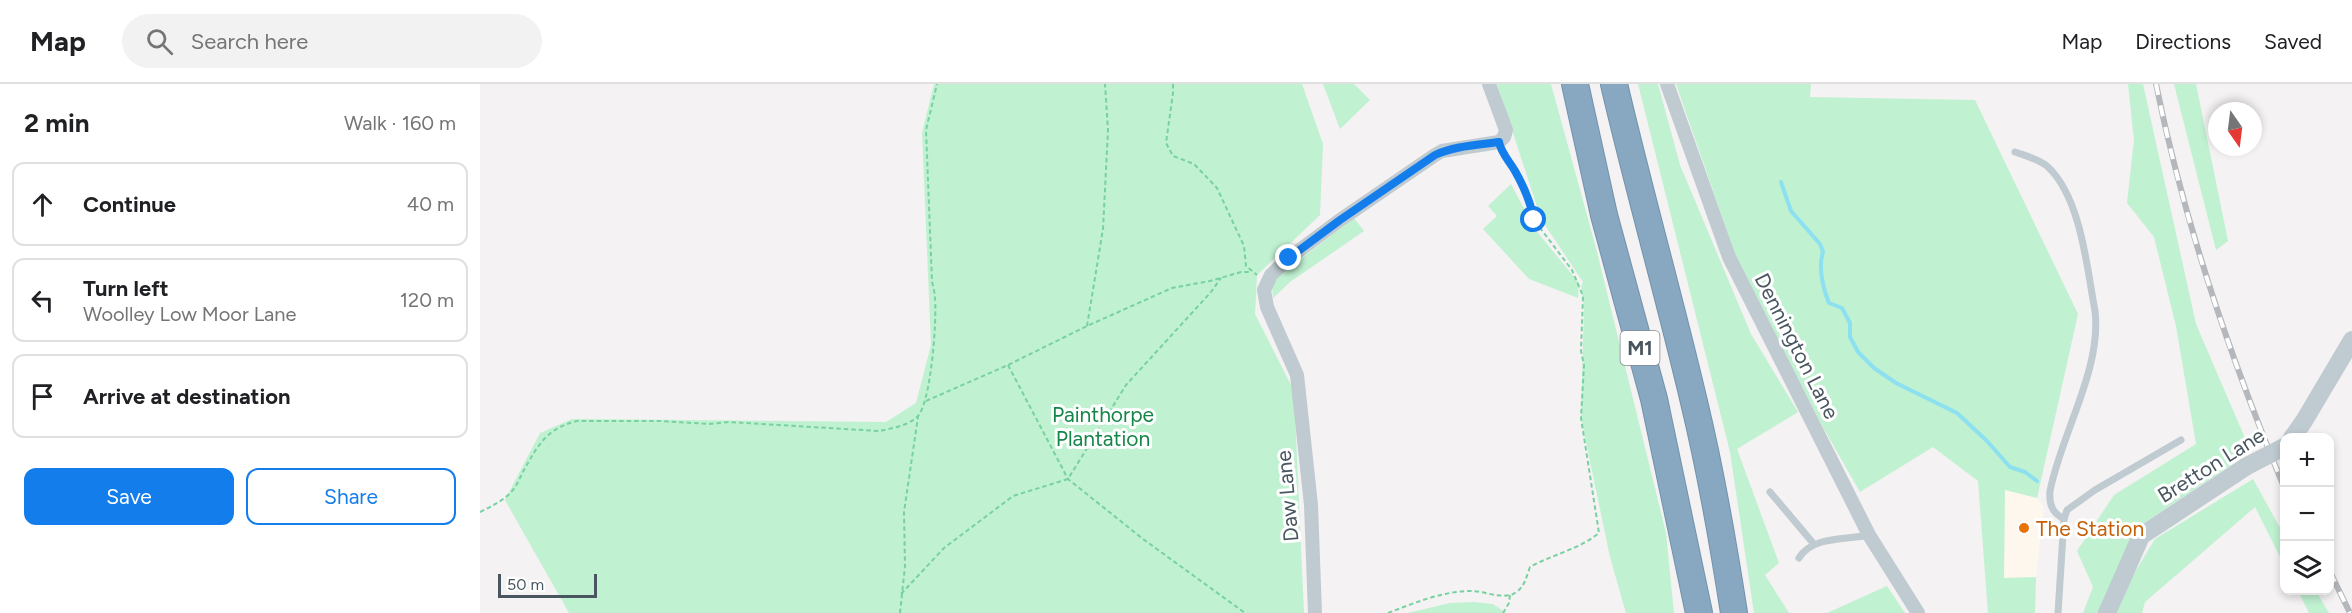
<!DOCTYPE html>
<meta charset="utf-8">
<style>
body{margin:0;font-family:Figtree,sans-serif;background:#f2f2f2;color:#202124}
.controls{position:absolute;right:18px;bottom:18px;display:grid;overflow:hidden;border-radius:12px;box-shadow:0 3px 9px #0003}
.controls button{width:54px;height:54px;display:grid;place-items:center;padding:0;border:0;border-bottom:2px solid #e0e0e0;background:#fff;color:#202124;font:30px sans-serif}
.compass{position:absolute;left:1728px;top:18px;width:54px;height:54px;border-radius:50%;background:#fff;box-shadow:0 3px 9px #0003;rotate:166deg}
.scale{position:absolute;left:18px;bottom:15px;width:99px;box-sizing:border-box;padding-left:6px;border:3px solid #495660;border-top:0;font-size:16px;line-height:21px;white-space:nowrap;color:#495660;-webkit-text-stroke:4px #fff;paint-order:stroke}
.stop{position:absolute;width:18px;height:18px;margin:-14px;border:4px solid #147dec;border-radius:50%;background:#fff}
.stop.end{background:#147dec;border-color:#fff;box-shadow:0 2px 6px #0008}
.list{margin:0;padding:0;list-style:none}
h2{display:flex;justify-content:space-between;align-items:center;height:78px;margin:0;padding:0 24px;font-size:26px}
h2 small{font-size:20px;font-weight:400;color:#757577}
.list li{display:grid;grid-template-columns:39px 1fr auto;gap:18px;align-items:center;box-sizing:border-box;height:84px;margin:0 12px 12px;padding:0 12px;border:2px solid #e0e0e0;border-radius:12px}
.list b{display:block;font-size:22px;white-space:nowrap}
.list p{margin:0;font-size:20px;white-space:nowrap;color:#757577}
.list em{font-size:20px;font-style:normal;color:#757577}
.actions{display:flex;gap:12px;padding:18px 24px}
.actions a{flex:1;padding:14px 0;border:2px solid #147dec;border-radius:12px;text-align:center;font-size:21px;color:#147dec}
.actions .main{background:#147dec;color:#fff}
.icon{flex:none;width:33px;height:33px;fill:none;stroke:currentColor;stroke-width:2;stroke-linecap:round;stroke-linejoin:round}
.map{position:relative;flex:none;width:1872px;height:529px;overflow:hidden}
header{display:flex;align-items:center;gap:36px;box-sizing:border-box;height:84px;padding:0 30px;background:#fff;border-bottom:2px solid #e0e0e0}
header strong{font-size:28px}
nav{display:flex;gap:33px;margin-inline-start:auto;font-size:21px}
.search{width:420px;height:54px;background:#f2f2f2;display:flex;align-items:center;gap:15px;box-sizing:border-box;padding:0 21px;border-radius:33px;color:#757577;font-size:22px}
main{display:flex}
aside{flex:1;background:#fff}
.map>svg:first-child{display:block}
</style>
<header>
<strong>Map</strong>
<div class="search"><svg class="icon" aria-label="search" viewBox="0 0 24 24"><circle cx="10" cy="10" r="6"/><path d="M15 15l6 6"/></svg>Search here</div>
<nav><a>Map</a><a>Directions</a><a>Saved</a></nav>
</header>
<main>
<aside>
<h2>2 min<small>Walk · 160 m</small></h2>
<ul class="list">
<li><svg class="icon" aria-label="ahead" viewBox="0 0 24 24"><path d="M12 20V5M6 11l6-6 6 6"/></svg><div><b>Continue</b></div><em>40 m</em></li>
<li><svg class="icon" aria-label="left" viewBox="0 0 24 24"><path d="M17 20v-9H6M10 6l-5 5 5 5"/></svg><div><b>Turn left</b><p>Woolley Low Moor Lane</p></div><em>120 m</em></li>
<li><svg class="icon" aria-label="arrive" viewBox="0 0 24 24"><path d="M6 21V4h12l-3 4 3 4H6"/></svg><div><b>Arrive at destination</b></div></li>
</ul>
<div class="actions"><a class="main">Save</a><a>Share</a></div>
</aside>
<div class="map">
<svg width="1872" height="529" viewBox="0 0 1872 529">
<rect width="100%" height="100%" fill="#f4f2f2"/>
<path fill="#fdf7ed" d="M1525,405l32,9 7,9 -8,70 -32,2z"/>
<g fill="#c0f1d1">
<path d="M454,0h368l21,60 -3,71 -63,60 -2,39 39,77 10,222h-735l-64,-113 35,-67 32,-14 314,3 30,-19 15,-58 -9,-212z"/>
<path d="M843,0h31l16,16 -30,29z"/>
<path d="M1017,0h54l45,164 70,285 8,80h-48l-16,-56 -29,-139 3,-110 -3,-21 2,-5 -42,-63z"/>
<path d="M1158,0h20l22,81 71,169 47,78 -61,37 42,114 -14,12 24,38h-35l-24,-161z"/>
<path d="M1196,0h135l-1,13 165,3 103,214 -41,184 -32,-8 -1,88 32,-1 -1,36h-47l-10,-132 -45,-34 -73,45 -40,-70 -85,-168z"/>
<path d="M1648,0h15l53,240 55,128 -116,77 -37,84h-15l10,-26 -16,-36 37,-56 82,-51 -20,-118 -22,-89 -27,-34 7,-63z"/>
<path d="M1694,0h22l32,157 -12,9z"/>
<path d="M1031,100l23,44 45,55 -1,15 -49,-19 -46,-50 14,-13 -9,-10z"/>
<path d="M874,134l10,13 -74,51 -17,16 -1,-13 9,-11z"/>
<path d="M1773,395l31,56v30l-29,-58 -110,95 -3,11h-25l16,-38 22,-36z"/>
<path d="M1407,502l18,27h-78z"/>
<path d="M1818,507h18l13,22h-20z"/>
<path d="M994,518l19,2 13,9h-98l42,-10z"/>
</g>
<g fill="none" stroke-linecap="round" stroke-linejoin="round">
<path stroke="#8ce0f0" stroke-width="4" d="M1301,98l10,29 29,33 3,8c-5,15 0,37 6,51l13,5 8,15v14l8,15 16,16 22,15 61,30 30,28 23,26 15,5 12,9"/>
<defs>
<g id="motorway">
<path d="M1095,0l29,131 50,184 45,214"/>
<path d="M1134,0c25,107 55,212 80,318 17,70 29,140 40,211"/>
</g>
</defs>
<use href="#motorway" stroke="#7392ad" stroke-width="28"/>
<g stroke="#77d1a0" stroke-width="2" stroke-dasharray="4.5 3" stroke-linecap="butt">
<path d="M693,0v9l-7,50 7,13 21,8 23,24 27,58 2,20 11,9"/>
<path d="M607,242l16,-97 5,-99 -3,-46"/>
<path d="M528,281l60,114 75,60 102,74"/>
<path d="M446,317l82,-36 79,-39 85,-38 38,-7 31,-9h10"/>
<path d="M0,428c12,-6 23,-11 32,-21 5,-5 8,-14 12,-21 14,-25 23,-42 53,-49h84l48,3 20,-2 149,9c12,-2 29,-5 39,-14 14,-12 20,-98 18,-118 0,-6 -2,-12 -3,-18l-6,-151 11,-46"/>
<path d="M421,510l43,-46 69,-52 55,-17 58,-94 85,-93 10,-14"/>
<path d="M420,529l5,-47 -1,-54 14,-95"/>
<path d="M908,529c26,-10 55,-22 83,-22 13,0 29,8 42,3 11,-5 13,-16 17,-27 23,-13 48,-17 69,-34l-18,-115 3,-53 -3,-14 2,-55 -11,-26 -38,-50 -2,-13 -7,-11 -4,-14 -17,-28"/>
<path d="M1023,529l6,-10 1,-8"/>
</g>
<g stroke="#bfcad1" stroke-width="7">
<path d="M1535,68c11,4 24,7 33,15 33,31 39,101 47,144 7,58 -34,123 -45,180 -1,13 2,22 14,28"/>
<path d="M1290,408l43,51"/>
<path d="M1319,474c13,-22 47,-18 70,-23"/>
<path d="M1578,529l6,-94 3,-9 28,-20 86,-50"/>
</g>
<g stroke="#bfcad1" stroke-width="14">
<path d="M1187,0l62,173 140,278 49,78"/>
<path d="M835,529l-4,-108 -14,-130 -30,-68 -3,-17 7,-15 18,-17 51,-38 95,-65 7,-4 57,-9 5,-5 2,-7 -17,-46"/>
</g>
<g stroke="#bfcad1" stroke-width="18">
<path d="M1812,354l12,-17 48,-81"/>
<path d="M1627,529l34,-77 106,-70"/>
</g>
<use href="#motorway" stroke="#88a7c1" stroke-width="26"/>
<defs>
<g id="rail">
<path d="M1676,0c28,139 74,273 128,403"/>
<path d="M1850,488l20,41"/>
</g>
</defs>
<use href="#rail" stroke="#b4b7bc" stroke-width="6"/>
<use href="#rail" stroke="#fff" stroke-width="4" stroke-dasharray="11" stroke-linecap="butt"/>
<path stroke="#bfcad1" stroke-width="18" d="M1767,382l37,-19"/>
</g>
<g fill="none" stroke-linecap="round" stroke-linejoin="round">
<path stroke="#147dec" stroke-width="8" d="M809,174l51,-38 95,-65c19,-9 43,-10 64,-13 2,11 11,20 16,29 8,14 16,33 19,49"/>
</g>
<circle fill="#e8710a" stroke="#fff" stroke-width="2" cx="1544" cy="444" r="6"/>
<g text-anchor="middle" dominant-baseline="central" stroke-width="6" stroke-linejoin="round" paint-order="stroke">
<rect fill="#fff" stroke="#808990" stroke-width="1.5" x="1140.5" y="247" width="39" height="34" rx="4.5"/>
<g font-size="20" font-weight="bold" fill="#495660">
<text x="1160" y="264">M1</text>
</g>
<g font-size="21" fill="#495660" stroke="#fff">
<text transform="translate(1317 262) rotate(63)">Dennington Lane</text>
<text transform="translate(1731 381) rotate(-32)">Bretton Lane</text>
<text transform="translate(807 412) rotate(-95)">Daw Lane</text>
</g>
<g font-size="21" fill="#148648" stroke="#fff">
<text x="623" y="330">Painthorpe<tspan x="623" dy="24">Plantation</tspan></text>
</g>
<g font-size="21" fill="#c56008" stroke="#fff" text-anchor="start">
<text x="1556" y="444">The Station</text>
</g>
</g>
</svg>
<div class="controls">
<button>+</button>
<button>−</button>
<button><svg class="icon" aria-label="layers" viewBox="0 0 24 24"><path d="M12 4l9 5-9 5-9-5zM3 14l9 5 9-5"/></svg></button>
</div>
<svg class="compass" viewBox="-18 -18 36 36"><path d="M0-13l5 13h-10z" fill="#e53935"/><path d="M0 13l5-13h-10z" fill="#757577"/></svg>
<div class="scale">50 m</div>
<div class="stop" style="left:1054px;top:136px"></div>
<div class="stop end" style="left:809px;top:174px"></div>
</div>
</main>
